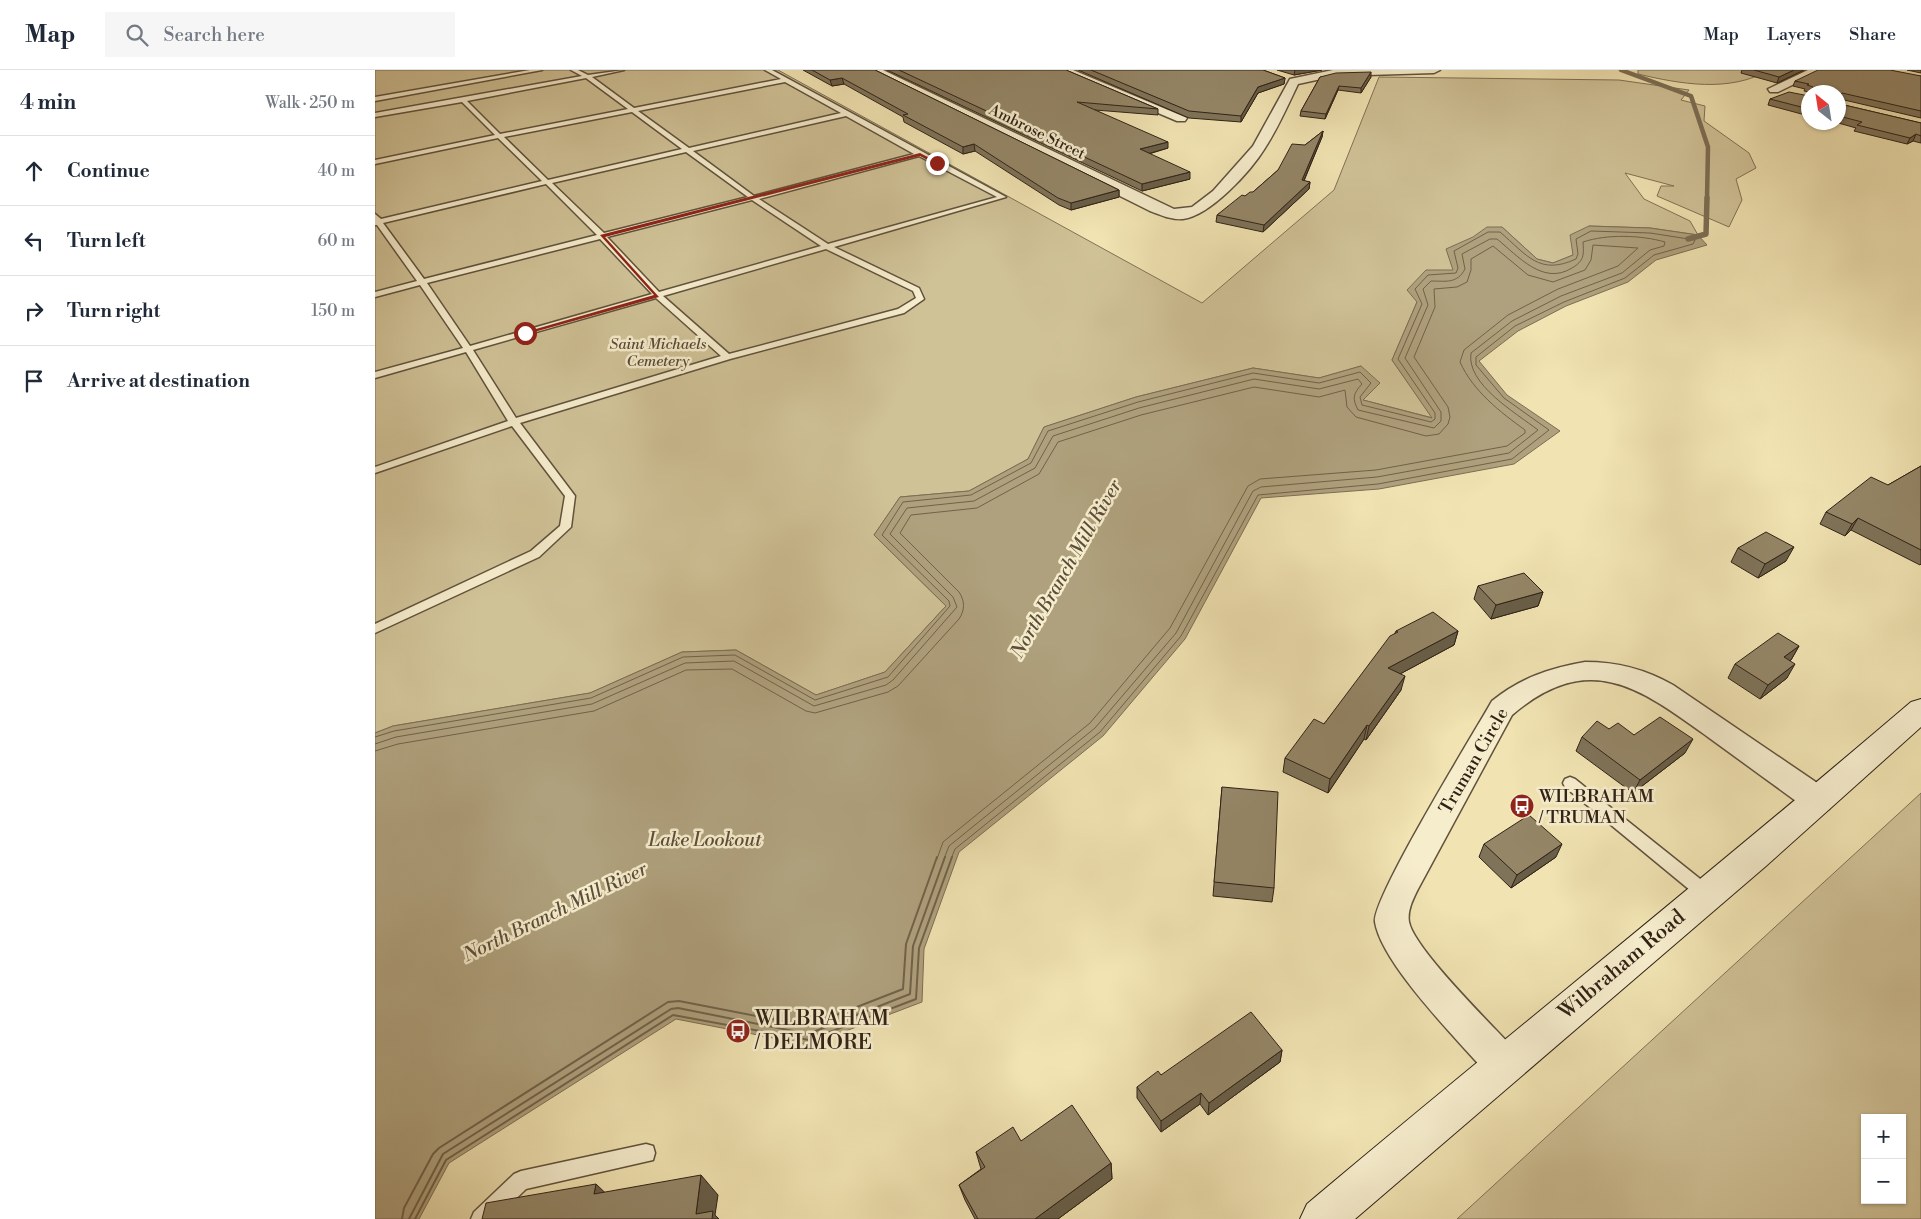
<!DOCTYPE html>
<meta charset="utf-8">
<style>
body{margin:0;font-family:"Libre Bodoni",serif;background:#f6f6f7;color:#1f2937}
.controls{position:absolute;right:15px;bottom:15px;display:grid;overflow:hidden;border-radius:0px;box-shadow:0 1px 4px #0004}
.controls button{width:45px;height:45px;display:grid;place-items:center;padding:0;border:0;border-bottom:1px solid #e0e1e3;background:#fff;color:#1f2937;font:25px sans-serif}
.compass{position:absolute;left:1426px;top:15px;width:45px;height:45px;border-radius:50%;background:#fff;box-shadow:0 1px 4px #0004;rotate:330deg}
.stop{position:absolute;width:15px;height:15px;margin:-11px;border:4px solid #8f2418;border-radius:50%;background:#fff}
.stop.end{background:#8f2418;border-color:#fff;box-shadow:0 1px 5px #0008}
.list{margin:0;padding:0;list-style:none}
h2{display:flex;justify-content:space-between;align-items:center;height:65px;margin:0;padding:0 20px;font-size:21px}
h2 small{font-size:16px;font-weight:400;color:#747a83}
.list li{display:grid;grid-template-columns:32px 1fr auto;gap:15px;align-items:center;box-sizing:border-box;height:70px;padding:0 20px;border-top:1px solid #e0e1e3}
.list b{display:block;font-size:19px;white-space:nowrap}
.list em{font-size:16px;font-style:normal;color:#747a83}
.icon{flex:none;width:28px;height:28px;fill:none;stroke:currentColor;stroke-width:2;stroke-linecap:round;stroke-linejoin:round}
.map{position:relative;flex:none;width:1546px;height:1149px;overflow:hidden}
header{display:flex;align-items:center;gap:30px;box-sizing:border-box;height:70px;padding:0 25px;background:#fff;border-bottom:1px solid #e0e1e3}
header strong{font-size:24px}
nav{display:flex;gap:28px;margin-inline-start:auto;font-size:18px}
.search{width:350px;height:45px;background:#f6f6f7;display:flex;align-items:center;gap:12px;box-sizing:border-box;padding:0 18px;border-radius:0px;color:#747a83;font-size:19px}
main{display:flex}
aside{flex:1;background:#fff}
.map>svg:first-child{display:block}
</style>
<header>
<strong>Map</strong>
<div class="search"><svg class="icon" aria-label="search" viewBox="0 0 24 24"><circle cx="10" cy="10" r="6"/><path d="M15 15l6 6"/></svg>Search here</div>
<nav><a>Map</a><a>Layers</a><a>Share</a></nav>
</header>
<main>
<aside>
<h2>4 min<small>Walk · 250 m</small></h2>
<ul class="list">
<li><svg class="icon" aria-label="ahead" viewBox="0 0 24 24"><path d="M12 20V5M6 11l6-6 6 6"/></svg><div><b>Continue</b></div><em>40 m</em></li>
<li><svg class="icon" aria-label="left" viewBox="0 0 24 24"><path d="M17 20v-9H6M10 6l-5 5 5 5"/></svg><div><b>Turn left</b></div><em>60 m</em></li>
<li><svg class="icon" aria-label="right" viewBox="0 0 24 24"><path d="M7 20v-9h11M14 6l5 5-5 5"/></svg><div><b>Turn right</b></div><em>150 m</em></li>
<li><svg class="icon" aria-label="arrive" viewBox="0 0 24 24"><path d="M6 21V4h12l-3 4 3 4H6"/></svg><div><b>Arrive at destination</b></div></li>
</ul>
</aside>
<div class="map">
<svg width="1546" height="1149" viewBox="0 0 1546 1149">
<rect width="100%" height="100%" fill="#f1e3b2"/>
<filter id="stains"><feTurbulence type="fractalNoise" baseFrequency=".004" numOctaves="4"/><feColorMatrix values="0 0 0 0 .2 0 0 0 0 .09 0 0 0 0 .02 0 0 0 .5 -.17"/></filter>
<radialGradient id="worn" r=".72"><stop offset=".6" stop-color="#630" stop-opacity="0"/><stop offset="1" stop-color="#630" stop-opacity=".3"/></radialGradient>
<g fill="#d0c297" stroke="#807256" fill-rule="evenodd">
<path d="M0,0h403l424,233 132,-113 45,-113 240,3 70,10 -8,10 24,6 -1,15 45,32 7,15 -20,11 6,21 -13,27 -72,-31 4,-10h13l-49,-13 19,26 46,22 8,14 -48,-7 -61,-2 -16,29 -20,8 -16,-4 -35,-32 -55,22 7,21 -37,32 -25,58 41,58 -70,-18 -2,-34 -42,12 -66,-10 -117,29 -92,30 -16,32 -59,32 -69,6 -26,38 72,71 -61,66 -69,23 -80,-45 -54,2 -92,41 -197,33 -18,7z"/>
<path d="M1263,0h131c-39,23 -89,14 -131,4z"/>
<path d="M1546,723v426h-464zM1490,1048h37v82h-37z"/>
</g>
<path fill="#afa17d" stroke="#7c6e54" d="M1214,156l61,2 48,7 9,10 -51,15 -28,22 -62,24 -48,25 -39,30 28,34 53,36 -46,33 -135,25 -118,9 -76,141 -82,97 -144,116 -35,97 -2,53 -113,43 -133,-26 -227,144 -30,56h-44v-486l18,-7 197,-33 92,-41 54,-2 80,45 69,-23 61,-66 -72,-71 26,-38 69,-6 59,-32 16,-32 92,-30 117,-29 66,10 42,-12 19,17 -17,17 69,18 -40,-58 25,-58 -10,-12 19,-20h27l-7,-21 27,-12 14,-10h15l35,32 16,4 20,-8 -3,-20z"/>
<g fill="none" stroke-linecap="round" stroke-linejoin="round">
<g stroke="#70624a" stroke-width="1">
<path d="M0,667l19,-6 197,-33 92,-41 52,-2 80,45 73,-23 62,-71 -1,-5 -67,-66 21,-33 68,-7 60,-32 17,-32 90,-29 115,-29 66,10 41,-11 11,11 -11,14 2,8 69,17 4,-3v-6l-37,-54 24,-55 -7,-15 13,-14 28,-2 2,-5 -4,-17 34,-19h12c27,23 39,44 76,27l2,-5 -2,-15 15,-8 59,2 45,7 -2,4 -39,11 -29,23 -61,24 -49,24 -39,31v8l28,33 45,32 -37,29 -134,25 -120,11 -77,141 -81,96 -145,117 -4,10"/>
<path d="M0,674l21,-7 196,-33 93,-41 49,-2 80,45 72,-21 7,-5 64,-73 -4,-10 -63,-63 17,-26 67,-7 61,-33 18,-32 86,-28 115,-29 65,10 39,-10 4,5c-9,10 -10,14 -4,26l76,18 7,-7v-9l-36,-54 23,-53 -5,-16 8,-8c15,0 26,3 34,-12l-3,-15 28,-15h7c21,17 46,47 75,29 12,-7 12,-13 11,-26 24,-8 58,-7 82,0l-1,4 -14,4 -28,23 -61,23 -49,25 -41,32c-5,31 45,60 67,77l-29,23 -132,24 -116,10 -8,4 -77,142 -81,95 -146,118 -5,13"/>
<path d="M0,681l23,-7 196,-33 92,-41 46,-1 74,42 9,2 73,-21 10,-6 61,-67c6,-9 6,-18 0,-27l-59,-59 11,-18 66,-7 62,-34 19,-32 83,-27 113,-28 65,10 26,-7 2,17 9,10 70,19 13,-2 9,-10 2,-7 -2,-10 -34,-50 21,-50 -1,-18 23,-2 10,-5 4,-12v-11l22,-13 35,29 25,7 32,-12 6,-10 2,-15 45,3 -20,18 -60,23 -50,26 -44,35 -4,12c13,29 40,50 65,68v3l-18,13 -131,24 -116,9 -12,7 -78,142 -80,95 -147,119 -6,17"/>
</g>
<g stroke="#70624a" stroke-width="2">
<path d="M27,1149l2,-11 29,-54 6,-6 229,-146 11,-1 129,25 95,-37 3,-45 31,-87"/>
<path d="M34,1149l34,-65 228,-145 7,-1 130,26 102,-40 3,-48 32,-89"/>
<path d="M40,1149l31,-59 227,-145 136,25 107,-41 3,-51 33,-91"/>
</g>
<path stroke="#7c6e54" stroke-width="4.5" d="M1246,0l70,26 17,51 -1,52"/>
<path stroke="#7c6e54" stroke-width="5.5" d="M1313,169l18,-5 1,-36"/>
<defs>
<g id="lane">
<path d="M155,0h12l-167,31v-4z"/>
<path d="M196,0h7l10,5 36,-5 -32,7 42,31 147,-29 -16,-9h7l234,127 -172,50 85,41 5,11 -20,14 -174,46 -210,64 55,73 -4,31 -32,30 -164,76v-9l156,-73 29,-25 5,-30 -53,-70 -137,47v-6l133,-46 -42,-69 -91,26v-6l88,-24 -43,-63 -45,12v-5l42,-11 -40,-56h-2v-11l6,5 161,-38 -44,-43 -123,26v-4l120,-25 -33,-33 -87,15v-4l207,-37zM211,8l42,31 -128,25 -33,-33zM410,12l56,31 -152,35 -51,-37zM257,42l50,37 -134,31 -44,-43zM471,46l68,38 -160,42 -61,-45zM311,82l62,45 -144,36 -52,-50zM544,86l78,41 -169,47 -69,-45zM171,114l51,51 -173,44 -41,-56zM377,130l69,46 -162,46 -52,-55zM225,169l52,55 -182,52 -43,-63zM451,179l87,42 3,7 -18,11 -169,45 -66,-58zM281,228l65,58 -205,62 -43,-68z"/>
<path d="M1195,707l5,2 139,111 2,5 -2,5 -6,2 -6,-2 -137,-113 -2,-4 2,-4z"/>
<path d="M271,1074l7,2 2,7 -2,7 -127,29 -31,30h-24l3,-7 40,-38 7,-3z"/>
</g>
<g id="street">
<path d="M493,0h15l291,139 18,-2 21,-16 40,-45 37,-67 43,-9h107l-6,3 -99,3 -37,8c-10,21 -20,44 -33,64 -14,23 -55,68 -82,71 -12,1 -22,-4 -33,-8z"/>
<path d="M682,0h16l114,48 -2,3h-8z"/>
<path d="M1433,0h15l-45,22h-8l-2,-3z"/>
<path d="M1210,592c33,0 60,7 88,23l156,106 4,9 -4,9 -11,3 -11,-3c-33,-24 -66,-48 -99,-72 -68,-49 -119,-88 -196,-22l-94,174c-5,10 -11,22 -9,33 5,27 85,105 107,129l6,13 -6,13 -13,5 -13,-5c-30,-35 -108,-112 -115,-155 -3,-24 99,-189 117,-221 28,-23 58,-33 93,-39z"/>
</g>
<path id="secondary" d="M1546,629v28l-155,139 -411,353h-55l7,-15c200,-168 405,-332 604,-502z"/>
</defs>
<use href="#lane" stroke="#60523d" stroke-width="3"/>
<use href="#street" stroke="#60523d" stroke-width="3"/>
<use href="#secondary" stroke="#302216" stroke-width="2"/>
<use href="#lane" fill="#f6edcd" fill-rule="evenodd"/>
<use href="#street" fill="#f6edcd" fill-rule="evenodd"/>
<use href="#secondary" fill="#f6edcd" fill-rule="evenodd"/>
</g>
<g fill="#7f7359" stroke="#302216">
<path d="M428,0h72l244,120v7l-48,13 -12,-5 -84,-54 -12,3 -59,-32 -1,-5 -59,-33 -12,2z"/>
<path d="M512,0h179l92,39v6l-63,-5 73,38 -19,6 41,25 -48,12z"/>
<path d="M703,0h185l22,8 -1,6 -26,9 -17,29 -52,-4z"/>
<path d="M902,0h45l-28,5z"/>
<path d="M1367,0h62l-27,13 -36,-10z"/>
<path d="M1532,0h14v3z"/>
<path d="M1546,6v42l-81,-19v5l81,19v20l-8,-2 -6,3 -53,-13 2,-3 -21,-6h4v-30h-30l-5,-1 1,-2 -12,-3 2,-5z"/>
<path d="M945,7h51l-10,16 -23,-3 -13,29 -25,-3 1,-5z"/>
<path d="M1434,26v20l-41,-11 2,-6z"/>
<path d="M948,61l-1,6 -18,44 6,1 -1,7 -46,43 -47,-10 1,-7 28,-19 8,-4 25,-22 27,-25z"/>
<path d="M1546,396v98l-1,1 -69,-35 -6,6 -25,-12 6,-12 62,-27z"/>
<path d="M1363,478l48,13 -28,17 -27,-16z"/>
<path d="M1103,516l65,6 -5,14 -47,13 -17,-20z"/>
<path d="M1021,561h62l-4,14 -54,29 1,16 -35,50 -2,-1 -36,54 -45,-21 2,-14 39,-34 71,-91z"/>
<path d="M1424,576l-8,14 -1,1 -3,17 -27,21 -32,-21 7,-14z"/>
<path d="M1234,659l25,6 51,18 -52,40 -57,-42 6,-14z"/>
<path d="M847,717l52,101 -2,14 -59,-6z"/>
<path d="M1109,774l72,13 -45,31 -32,-31z"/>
<path d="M907,980l-2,12 -72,53 -8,-11 -39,28 -24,-34v-11l24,-12z"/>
<path d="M646,1071l90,22 1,16 -54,40h-83l-10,-19 -6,-15 22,-16 -5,-17z"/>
</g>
<g fill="#685e48" stroke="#302216">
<path d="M920,0h27l-28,5z"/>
<path d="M1419,0h10l-27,13 2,-6z"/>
<path d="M996,2v5l-10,16v-5z"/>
<path d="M467,8l2,6 -12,2 -2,-6z"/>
<path d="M910,8l-1,6 -26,9 -17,29v-6l17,-29z"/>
<path d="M964,16l-1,4 -13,29 1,-5z"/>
<path d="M948,61l-1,6 -21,50 1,-7z"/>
<path d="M1541,64l-3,7 -6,3 3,-6z"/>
<path d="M793,72v6l-28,8v-7z"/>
<path d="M599,74l1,7 -12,3v-7z"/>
<path d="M815,102v7l-48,12v-7z"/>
<path d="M935,112l-1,7 -46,43 1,-7z"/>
<path d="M744,120v7l-48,13v-7z"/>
<path d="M1483,448l-7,12 -6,6 7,-12z"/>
<path d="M1419,477l-8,14 -28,17 7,-14z"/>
<path d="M1168,522l-5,14 -47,13 5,-14z"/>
<path d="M1083,561l-4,14 -69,37 3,-14z"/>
<path d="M1424,576l-8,14 -16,11 9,-14z"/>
<path d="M1420,594l-8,14 -27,21 8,-14z"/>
<path d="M1030,606l-4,14 -35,50 3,-14z"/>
<path d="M992,655l-3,14 -36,54 2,-14z"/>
<path d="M1318,669l-8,14 -52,40 7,-13z"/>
<path d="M1187,774l-6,13 -45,31 6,-13z"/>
<path d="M907,980l-2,12 -72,53 1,-12z"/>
<path d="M826,1023l-1,11 -39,28v-11z"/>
<path d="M736,1093l1,16 -54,40h-23z"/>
<path d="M326,1105l17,20 -3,20 4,4h-19l-4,-5z"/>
<path d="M221,1114l21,20 -23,-10z"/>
</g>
<g fill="#948667" stroke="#302216">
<path d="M437,0h63l244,120 -48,13 -13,-5 -84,-54 -11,3 -60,-32 5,-1 -66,-36 -12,2z"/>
<path d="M524,0h167l92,39 -81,-7 91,40 -28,7 50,23 -48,12z"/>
<path d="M716,0h172l22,8 -27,9 -17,29 -52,-5z"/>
<path d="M1379,0h40l-15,7z"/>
<path d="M1443,0h72l31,6v35l-79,-18 -2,2v9l81,19v13l-5,-2 -6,4 -53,-13 5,-3 -23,-6v-24h-26v-5l-6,-2 2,-1 -14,-3z"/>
<path d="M996,2l-10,16 -22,-2 -13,28 -25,-3 19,-34 16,-4z"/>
<path d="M1414,22l20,4v13l-39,-10z"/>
<path d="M948,61l-21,49 8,2 -46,43 -47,-10 25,-20 3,1 5,-4h3l25,-22 14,-26 13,1z"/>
<path d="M1546,396v84l-63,-32 -6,6 -26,-12 45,-35 17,8z"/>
<path d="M1391,462l28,15 -29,17 -27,-16z"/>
<path d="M1149,503l19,19 -47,13 -18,-19z"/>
<path d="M1058,542l25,19 -70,37 17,8 -36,50 -2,-1 -37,54 -45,-21 29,-39 10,5 66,-88 8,-4 -2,-1z"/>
<path d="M1403,563l21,13 -15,11 11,7 -27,21 -33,-21z"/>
<path d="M1285,647l33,22 -53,41 -58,-43 15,-16 12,8 9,-6 16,12z"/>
<path d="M847,717l56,5 -4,96 -60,-6z"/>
<path d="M1154,745l33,29 -45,31 -33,-31z"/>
<path d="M876,942l31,38 -73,53 -8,-10 -40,28 -24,-34 21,-16 3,4z"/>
<path d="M697,1035l39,58 -76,56h-57l-19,-34 26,-18 -9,-15 37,-25 8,14z"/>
<path d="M326,1105l-5,39 17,-3 -1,8h-230l4,-16 110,-19 -2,10z"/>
</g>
<path fill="#8f2418" d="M545,83l19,10 -4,1 -15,-8 -315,81 54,60 -132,37 -5,-1 132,-38 -54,-60z"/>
<defs>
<symbol id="bus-disc" viewBox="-11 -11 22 22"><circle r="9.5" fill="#8f2418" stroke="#f6edcd"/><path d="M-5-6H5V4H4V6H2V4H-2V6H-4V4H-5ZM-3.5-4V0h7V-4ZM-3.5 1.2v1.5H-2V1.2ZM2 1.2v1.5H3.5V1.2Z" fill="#fff"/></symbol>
</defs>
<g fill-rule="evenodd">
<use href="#bus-disc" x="1133" y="722" width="28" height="28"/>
<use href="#bus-disc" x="349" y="947" width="28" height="28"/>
</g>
<g text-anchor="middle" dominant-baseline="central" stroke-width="5" stroke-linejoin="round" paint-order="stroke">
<g font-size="15" fill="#302216" stroke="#f6edcd">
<text transform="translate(662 62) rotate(26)">Ambrose Street</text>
</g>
<g font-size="15" font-style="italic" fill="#584a36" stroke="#f6edcd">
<text x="283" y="274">Saint Michaels<tspan x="283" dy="17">Cemetery</tspan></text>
</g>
<g font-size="18" fill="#302216" stroke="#f6edcd">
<text transform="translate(1099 691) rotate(-60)">Truman Circle</text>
</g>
<g font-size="18" fill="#302216" stroke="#f6edcd" text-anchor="start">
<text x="1164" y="726">WILBRAHAM<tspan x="1164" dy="21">/ TRUMAN</tspan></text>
</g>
<g font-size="19" font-style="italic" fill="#5c4e3a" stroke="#f6edcd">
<text transform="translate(691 499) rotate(-60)">North Branch Mill River</text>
<text x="330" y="770">Lake Lookout</text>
<text transform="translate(180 842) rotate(-26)">North Branch Mill River</text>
</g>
<g font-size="21" fill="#302216" stroke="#f6edcd">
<text transform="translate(1247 895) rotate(-40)">Wilbraham Road</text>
</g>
<g font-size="21" fill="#302216" stroke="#f6edcd" text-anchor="start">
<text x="380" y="949">WILBRAHAM<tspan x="380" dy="24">/ DELMORE</tspan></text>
</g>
</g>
<rect width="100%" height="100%" filter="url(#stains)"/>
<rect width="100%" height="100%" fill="url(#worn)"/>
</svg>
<div class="controls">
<button>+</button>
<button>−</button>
</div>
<svg class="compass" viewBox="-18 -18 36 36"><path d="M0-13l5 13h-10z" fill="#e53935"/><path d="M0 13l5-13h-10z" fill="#747a83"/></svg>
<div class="stop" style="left:150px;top:263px"></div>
<div class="stop end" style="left:562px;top:93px"></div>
</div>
</main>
